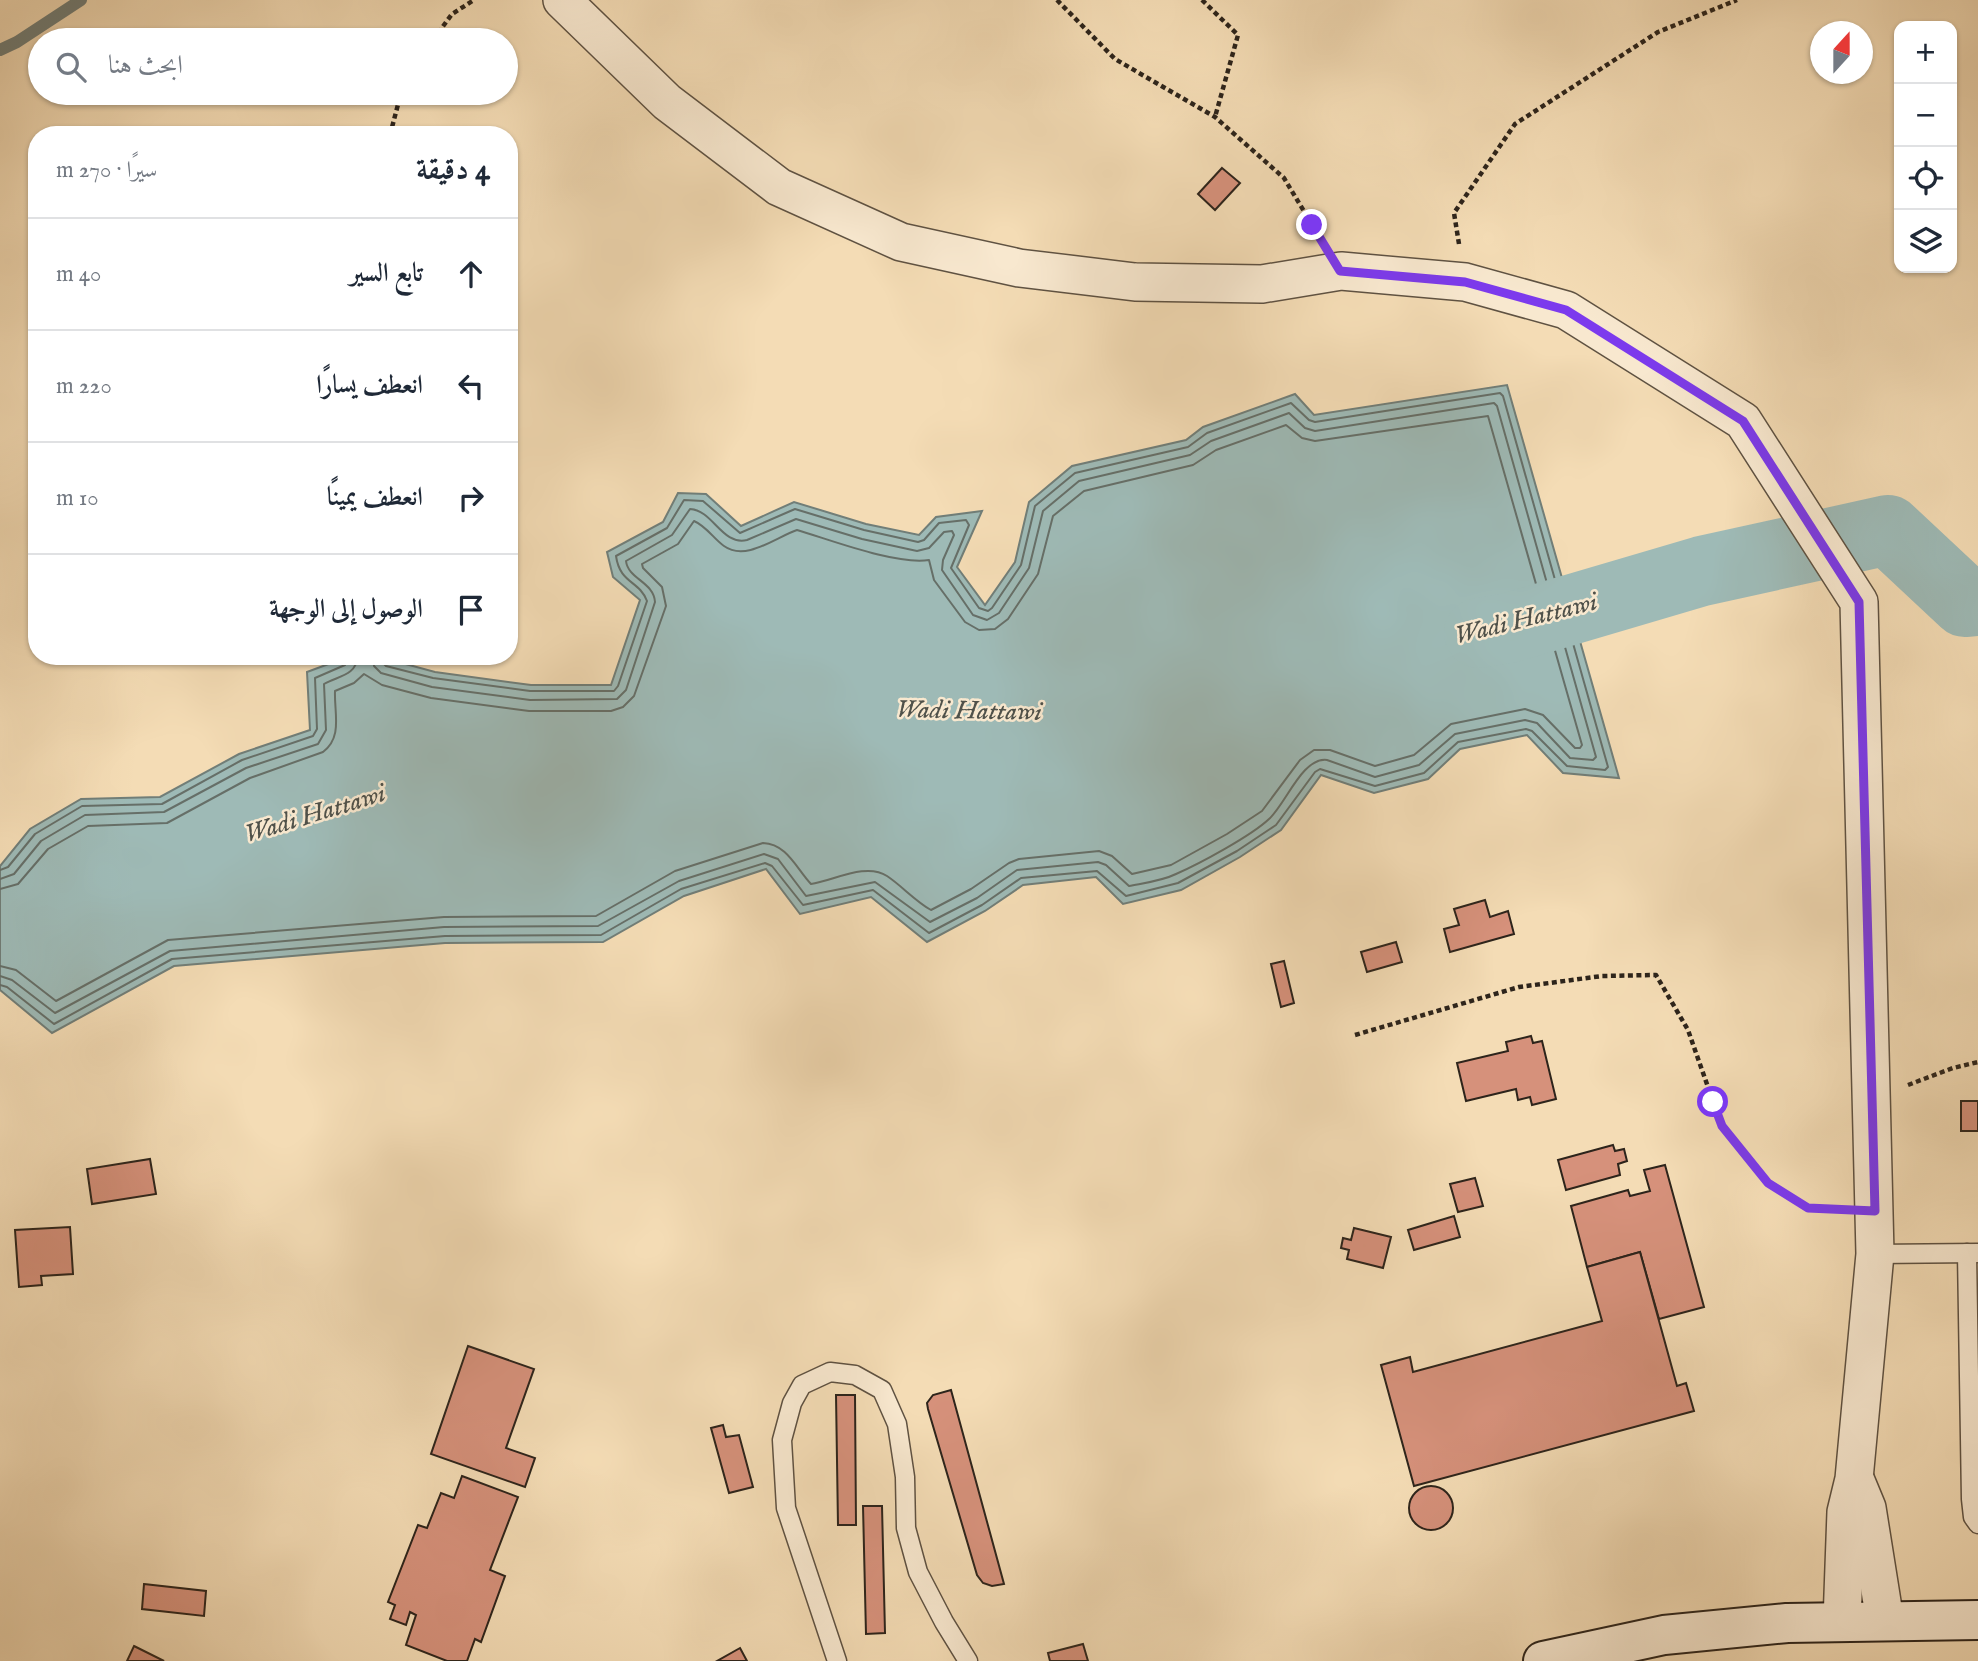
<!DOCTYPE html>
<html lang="ar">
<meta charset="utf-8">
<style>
body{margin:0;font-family:"IM FELL English",Amiri,serif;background:#f2f2f3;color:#1f2937;direction:rtl}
.controls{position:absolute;right:21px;top:21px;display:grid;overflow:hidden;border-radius:14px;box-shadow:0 2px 5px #0004}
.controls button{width:63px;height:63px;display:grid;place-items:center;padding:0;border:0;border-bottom:2px solid #e0e1e3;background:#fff;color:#1f2937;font:35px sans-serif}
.compass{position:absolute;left:1810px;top:21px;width:63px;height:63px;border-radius:50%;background:#fff;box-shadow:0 2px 5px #0004;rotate:21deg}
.stop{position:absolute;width:21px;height:21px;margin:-16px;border:5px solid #7c3aed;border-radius:50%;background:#fff}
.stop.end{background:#7c3aed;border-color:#fff;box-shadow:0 2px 7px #0008}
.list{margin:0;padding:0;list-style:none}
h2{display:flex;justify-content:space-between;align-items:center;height:91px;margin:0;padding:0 28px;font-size:30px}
h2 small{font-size:23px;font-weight:400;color:#747a83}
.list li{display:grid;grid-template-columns:46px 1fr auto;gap:21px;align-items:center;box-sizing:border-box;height:112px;padding:0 28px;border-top:2px solid #e0e1e3}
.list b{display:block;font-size:26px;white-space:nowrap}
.list em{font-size:23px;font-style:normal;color:#747a83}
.icon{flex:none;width:38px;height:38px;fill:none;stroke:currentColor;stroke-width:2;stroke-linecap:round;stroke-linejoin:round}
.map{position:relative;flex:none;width:1978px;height:1661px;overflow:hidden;direction:ltr}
.search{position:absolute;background:#fff;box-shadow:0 2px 5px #0004;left:28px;top:28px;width:490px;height:77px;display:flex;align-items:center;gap:18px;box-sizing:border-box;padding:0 24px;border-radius:38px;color:#747a83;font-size:26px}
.panel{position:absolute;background:#fff;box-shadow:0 2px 5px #0004;left:28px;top:126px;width:490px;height:539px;border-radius:28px;direction:rtl}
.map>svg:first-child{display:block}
</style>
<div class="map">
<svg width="1978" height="1661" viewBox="0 0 1978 1661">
<rect width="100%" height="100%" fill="#f4dcb5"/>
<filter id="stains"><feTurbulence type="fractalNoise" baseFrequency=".00286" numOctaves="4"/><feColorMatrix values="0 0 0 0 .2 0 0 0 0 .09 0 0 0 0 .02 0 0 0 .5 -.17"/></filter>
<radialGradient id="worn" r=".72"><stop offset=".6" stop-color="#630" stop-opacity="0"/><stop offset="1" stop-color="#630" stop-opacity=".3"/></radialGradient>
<path fill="#9ebab6" stroke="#717e78" stroke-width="2" d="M1507,385l112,393 -56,-5 -36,-38 -67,14 -32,30 -54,14 -53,-18 -40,55 -41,27 -59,33 -58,14 -27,-27 -73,8 -38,26 -58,31 -56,-45 -71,17 -34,-45 -82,27 -81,46 -158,1 -271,23 -122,67 -52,-43v-124l30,-37 51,-30 79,-2 79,-43 71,-24 -3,-58 43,-16h26l59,16 96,13h80l29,-85 -27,-23 -6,-25 56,-30 15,-29 28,1 35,32 53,-24 72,22 53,11 17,-18 46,-6 -25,56 28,38 30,-43 14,-60 43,-36 114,-26 17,-13 92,-33 19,21z"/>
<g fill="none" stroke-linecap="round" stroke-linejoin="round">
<g stroke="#666f68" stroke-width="2">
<path d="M0,870l8,-3 27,-33 47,-28 80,-2 80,-44 71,-24 4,-7 -2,-51 30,-13 4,-9"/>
<path d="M0,879l14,-5 27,-33 44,-26 79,-3 82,-44 72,-24 8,-14 -2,-46c14,-8 32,-8 34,-28"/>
<path d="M0,889l18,-5 30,-35 40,-23 79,-3 83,-45 73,-26c20,-15 11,-39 12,-61l19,-8 10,-9 18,11 49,13 98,13h82l12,-4 11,-11 32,-90 -4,-19 -19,-19 -1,-4 36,-20 16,-23c12,5 20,18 30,25 22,16 52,-9 73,-16 34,10 98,35 132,30l5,20 31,42 14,8 16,-1 13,-10 30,-45 15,-58 31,-25 109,-26 23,-15 70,-25 16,13 13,3 173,-25 94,329 -2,3h-5l-32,-33 -18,-6 -74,15 -37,31 -39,11 -45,-16h-16l-14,10 -38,51 -35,23 -56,31 -39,9 -20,-18 -13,-5 -80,8 -10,4 -38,26 -40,21c-16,-9 -29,-24 -44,-34 -21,-14 -54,5 -76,8 -15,-16 -24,-40 -48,-41l-88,28 -79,45 -152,1 -276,23 -112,61 -40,-31 -16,-4"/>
<path d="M0,976l12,4 43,33 115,-62 274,-24 154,-1 81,-45 85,-27 14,5 28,37 69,-14 55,40 47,-24 40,-28 81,-8 8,3 23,21c15,-3 33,-5 47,-12 23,-10 75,-38 93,-55 17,-15 33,-62 58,-59l48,17 44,-12 36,-31 70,-14 12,3 33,35 23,2 3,-3 -99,-351 -3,-3 -179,28 -10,-3 -16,-15 -78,28 -21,14 -111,26 -36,30 -14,57 -30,45 -12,7 -14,-5 -31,-45 1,-10 11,-25 -2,-4 -8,1 -15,16 -12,3 -55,-12 -66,-20 -49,21c-25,6 -34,-30 -57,-31l-18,26 -46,26c2,18 28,21 29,41l-29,88 -9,9 -87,1 -98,-13 -51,-14 -7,-7 -1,-10"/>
<path d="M0,985l7,2 47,37 118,-65 273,-23 156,-1 80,-46 84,-26 7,3 31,39 70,-15 56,43 53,-28 39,-27 76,-7 29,25 52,-13 59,-32 39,-26 39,-53 5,-3 55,17 49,-13 34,-31 68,-13 6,2 35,35 38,4 3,-3 -105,-371 -3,-3 -185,29 -6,-2 -18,-17 -84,30 -19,14 -113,26 -40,33 -14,59 -29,43 -4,3 -9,-3 -28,-40 18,-43 -3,-5 -27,3 -15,17 -6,2 -54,-12 -69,-21 -55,24 -37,-32 -19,-1 -17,28 -51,28c4,28 23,24 31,45l-29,85 -4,5h-84l-97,-13 -47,-12 -4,-4 -1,-6"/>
</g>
<path stroke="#717e78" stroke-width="12" d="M0,50l17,-8 64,-42"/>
<path stroke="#9ebab6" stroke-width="70" d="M1479,633l30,-5 193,-57 186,-41 77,72 13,-1"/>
</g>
<g fill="#d6917b" stroke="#2d241b" stroke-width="2">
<path d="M1222,168l18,15 -25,27 -17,-16z"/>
<path d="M1485,900l5,17 18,-6 6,23 -64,18 -6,-23 15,-4 -5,-16z"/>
<path d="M1396,942l6,20 -35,10 -6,-20z"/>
<path d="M1284,961l10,42 -13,4 -10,-43z"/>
<path d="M1531,1036l2,7 9,-2 14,58 -24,6 -2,-8 -12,3 -2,-11 -50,12 -9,-38 51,-12 -2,-9z"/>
<rect x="1961" y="1101" width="17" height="30"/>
<path d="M1613,1145l2,6 9,-2 3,12 -9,3 2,11 -54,15 -8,-30z"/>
<path d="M150,1159l6,35 -64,10 -5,-35z"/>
<path d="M1665,1165l39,142 -45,12 -19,-67 -53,15 -16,-61 57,-16 2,6 20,-5 -6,-21z"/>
<path d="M1475,1178l8,28 -25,6 -8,-28z"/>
<path d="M1454,1216l6,21 -46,13 -6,-20z"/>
<path d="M70,1227l3,47 -32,2 1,9 -23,2 -4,-57z"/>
<path d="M1354,1228l37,9 -8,31 -36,-9 2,-9 -8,-2 2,-10 8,2z"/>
<path d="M1640,1252l37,134 9,-3 8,28 -280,75 -33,-121 29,-8 3,15 189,-51 -15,-54z"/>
<path d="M468,1346l66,23 -28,79 29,10 -10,29 -94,-33z"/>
<path d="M951,1390l53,194 -12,2 -9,-3 -6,-8 -49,-166 -1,-6 6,-8z"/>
<path d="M836,1395h19l1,130h-18z"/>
<path d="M723,1425l3,12 13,-2 14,52 -24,6 -18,-65z"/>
<path d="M462,1476l56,21 -28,73 15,6 -24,66 -6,-3 -8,22h-20l-41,-16 10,-30 -6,-3 -4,13 -16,-6 5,-14 -7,-3 30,-77 9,3 14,-35 13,5z"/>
<circle cx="1431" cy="1508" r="22"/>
<path d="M863,1506h19l3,127 -19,1z"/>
<path d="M144,1584l62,7 -2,25 -62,-7z"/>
<path d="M1083,1644l5,17h-38l-2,-8z"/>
<path d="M134,1646l30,15h-37z"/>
<path d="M740,1648l7,13h-30z"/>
</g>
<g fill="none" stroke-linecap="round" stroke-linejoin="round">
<defs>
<g id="lane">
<path d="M1967,1253l4,246 2,18 5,7"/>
<path d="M1875,1254l103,-1"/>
<path d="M837,1661l-51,-153 -4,-68 10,-37 10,-18 28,-13 25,3 27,15 15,34 8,53 1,51 12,44 26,50 24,39"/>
</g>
<g id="street">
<path d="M562,0l105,102 112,85 122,55 118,26 116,14 127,2 79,-13 124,11 101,28 177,111 116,181 16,652 -21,225 -8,33 -4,110"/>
<path d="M1855,1479l12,29 18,113"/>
</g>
<path id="secondary" d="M1543,1661l121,-26 123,-12 191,-3"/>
</defs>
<use href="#lane" stroke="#5f5242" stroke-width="21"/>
<use href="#street" stroke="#5f5242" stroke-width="40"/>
<use href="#secondary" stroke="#2d241b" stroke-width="42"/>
<g stroke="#2d241b" stroke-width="4.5" stroke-dasharray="5 3.5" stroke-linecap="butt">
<path d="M1057,0l58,59 100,58 69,61 36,60"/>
<path d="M1202,0l36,35 -23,82"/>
<path d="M433,40l19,-26 22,-14"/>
<path d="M390,135l11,-42"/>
<path d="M1459,244l-5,-31 61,-89 143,-92 79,-32"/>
<path d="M1355,1035l164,-48 83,-11 54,-1 32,55 34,97 46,56 40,25 28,1"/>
<path d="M1908,1085l45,-17 25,-6"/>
</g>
<use href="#lane" stroke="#f8e8cf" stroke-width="18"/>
<use href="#street" stroke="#f8e8cf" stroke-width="37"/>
<use href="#secondary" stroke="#f8e8cf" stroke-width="38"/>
</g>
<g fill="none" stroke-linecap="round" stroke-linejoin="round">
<path stroke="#7c3aed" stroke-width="9" d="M1312,225l28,46 125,11 101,28 177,111 116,181 16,609 -67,-3 -40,-25 -46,-57 -9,-24"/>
</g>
<g text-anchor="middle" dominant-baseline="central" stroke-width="5" stroke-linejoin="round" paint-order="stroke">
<g font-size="26" font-style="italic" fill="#4f514a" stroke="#f8e8cf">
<text transform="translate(1526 619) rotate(-14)">Wadi Hattawi</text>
<text transform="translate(969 711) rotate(1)">Wadi Hattawi</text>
<text transform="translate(315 814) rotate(-17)">Wadi Hattawi</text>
</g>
</g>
<rect width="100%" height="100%" filter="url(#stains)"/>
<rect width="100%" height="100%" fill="url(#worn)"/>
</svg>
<div class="controls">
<button>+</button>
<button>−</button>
<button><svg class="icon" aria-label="locate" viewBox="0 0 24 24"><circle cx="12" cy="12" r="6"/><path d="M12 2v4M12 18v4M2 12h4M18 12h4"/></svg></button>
<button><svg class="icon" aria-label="layers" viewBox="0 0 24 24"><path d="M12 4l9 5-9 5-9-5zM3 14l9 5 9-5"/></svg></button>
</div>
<svg class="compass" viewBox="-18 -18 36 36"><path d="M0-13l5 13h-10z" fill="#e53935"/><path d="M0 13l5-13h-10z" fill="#747a83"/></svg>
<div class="stop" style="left:1713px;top:1102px"></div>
<div class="stop end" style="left:1312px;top:225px"></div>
<div class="search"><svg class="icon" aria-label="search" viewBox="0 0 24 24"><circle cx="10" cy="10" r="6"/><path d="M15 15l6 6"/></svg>ابحث هنا</div>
<section class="panel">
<h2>4 دقيقة<small>سيرًا · 270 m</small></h2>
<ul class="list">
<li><svg class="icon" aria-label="ahead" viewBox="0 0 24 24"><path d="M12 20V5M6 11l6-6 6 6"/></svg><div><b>تابع السير</b></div><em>40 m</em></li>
<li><svg class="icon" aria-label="left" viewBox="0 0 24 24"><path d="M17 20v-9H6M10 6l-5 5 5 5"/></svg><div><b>انعطف يسارًا</b></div><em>220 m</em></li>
<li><svg class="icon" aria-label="right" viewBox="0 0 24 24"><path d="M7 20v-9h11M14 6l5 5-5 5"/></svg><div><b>انعطف يمينًا</b></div><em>10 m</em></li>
<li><svg class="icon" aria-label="arrive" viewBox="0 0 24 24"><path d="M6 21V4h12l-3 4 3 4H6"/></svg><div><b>الوصول إلى الوجهة</b></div></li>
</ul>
</section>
</div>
